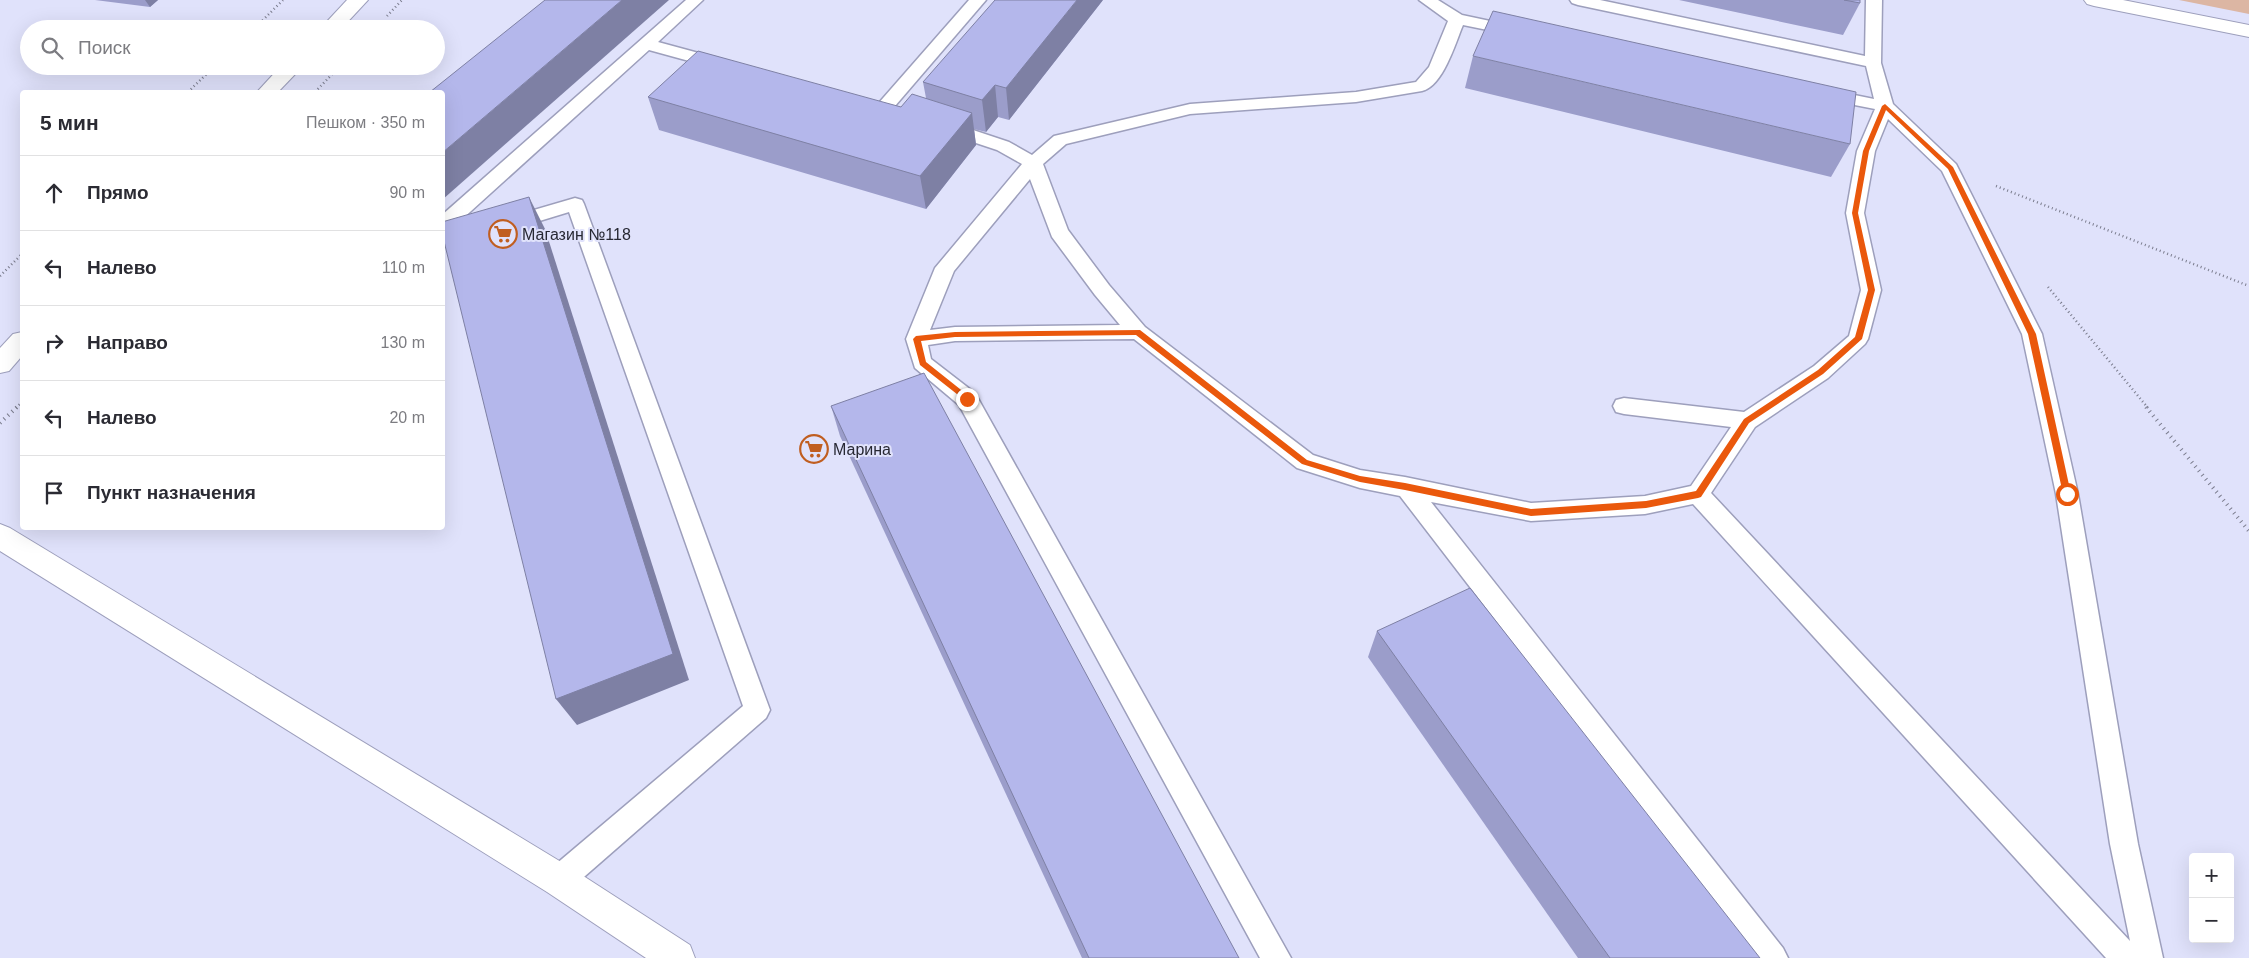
<!DOCTYPE html>
<html lang="ru">
<meta charset="utf-8">
<style>
body{margin:0;font-family:Arial,sans-serif;background:#f7f7f7;color:#2b2b33}
.controls{position:absolute;right:15px;bottom:15px;display:grid;overflow:hidden;border-radius:5px;box-shadow:0 5px 20px #0002}
.controls button{width:45px;height:45px;display:grid;place-items:center;padding:0;border:0;border-bottom:1px solid #e1e1e2;background:#fff;color:#2b2b33;font:25px sans-serif}
.stop{position:absolute;width:15px;height:15px;margin:-11px;border:4px solid #ea580c;border-radius:50%;background:#fff}
.stop.end{background:#ea580c;border-color:#fff;box-shadow:0 1px 5px #0008}
.list{margin:0;padding:0;list-style:none}
h2{display:flex;justify-content:space-between;align-items:center;height:65px;margin:0;padding:0 20px;font-size:21px}
h2 small{font-size:16px;font-weight:400;color:#7c7c81}
.list li{display:grid;grid-template-columns:32px 1fr auto;gap:15px;align-items:center;box-sizing:border-box;height:75px;padding:0 20px;border-top:1px solid #e1e1e2}
.list b{display:block;font-size:19px;white-space:nowrap}
.list em{font-size:16px;font-style:normal;color:#7c7c81}
.icon{flex:none;width:28px;height:28px;fill:none;stroke:currentColor;stroke-width:2;stroke-linecap:round;stroke-linejoin:round}
.map{position:relative;flex:none;width:2249px;height:958px;overflow:hidden}
.search{position:absolute;background:#fff;box-shadow:0 5px 20px #0002;left:20px;top:20px;width:425px;height:55px;display:flex;align-items:center;gap:12px;box-sizing:border-box;padding:0 18px;border-radius:28px;color:#7c7c81;font-size:19px}
.panel{position:absolute;background:#fff;box-shadow:0 5px 20px #0002;left:20px;top:90px;width:425px;height:440px;border-radius:5px}
.map>svg:first-child{display:block}
</style>
<div class="map">
<svg width="2249" height="958" viewBox="0 0 2249 958">
<rect width="100%" height="100%" fill="#e0e2fb"/>
<path fill="#dcb6a3" d="M2179,0h70v14z"/>
<g fill="none" stroke-linecap="round" stroke-linejoin="round">
<defs>
<g id="service">
<path d="M686,0h17l-45,42 70,19 2,4 -2,4 -6,1 -73,-20 -200,181 -7,1v-17z"/>
<path d="M969,0h17l-97,113 -6,1 -6,-1 -3,-4 3,-4z"/>
<path d="M1419,0h19l24,15 61,13 2,3 -2,3 -6,2 -54,-11c-8,19 -20,61 -41,66l-66,11 -166,12 -124,30 -23,20 25,66 41,55 36,42 168,128 47,15 45,7 126,26 114,-7 46,-10 40,-59 -107,-13 -8,-2 -3,-6 3,-6 8,-2 120,14 70,-46 35,-30 12,-46 -15,-77 11,-62 18,-42 -56,-11 -3,-4 3,-4 6,-1 49,10 -8,-33 -288,-61 -6,-2 -2,-3h30l265,56 1,-56h16l-1,63 12,41 63,60 86,170 36,160 60,350 25,114h-57l-413,-454 -48,10 -114,7 -100,-19 352,446 5,10h-33l-355,-462 -40,-8 -63,-20 -163,-129 -179,2 -27,4 3,14 44,34 316,565h-31l-301,-553 -44,-37 -9,-29 29,-71 87,-104 -25,-14 -57,-19 -3,-4 3,-4 6,-2 63,21 23,13 22,-19 136,-32 166,-12 60,-10 13,-15 19,-46zM1888,119l54,52 80,163 34,160 54,350 20,97 -419,-448 44,-66 73,-49 37,-34 3,-5 13,-49 -17,-77 11,-62zM1030,179l22,58 43,58 25,30 -165,2 -25,3 24,-59z"/>
<path d="M575,198l7,2 2,4 186,506 -4,8 -197,172 -10,4 -10,-4 -4,-10 4,-10 194,-164 -174,-494 -59,18 -7,-1 -2,-5 2,-5z"/>
</g>
<g id="minor">
<path d="M2084,0h39l126,25v12l-155,-31 -7,-2z"/>
<path d="M0,524l10,4 561,340 119,77 5,13h-49l-99,-66 -547,-341z"/>
</g>
<g id="tertiary">
<path d="M347,0h21l-27,29h-21z"/>
<path d="M281,66h22l-25,26h-21z"/>
<path d="M22,332v24l-13,15 -9,2v-25l13,-14z"/>
</g>
</defs>
<use href="#service" stroke="#9d9fbc" stroke-width="3"/>
<use href="#minor" stroke="#9d9fbc" stroke-width="2"/>
<use href="#tertiary" stroke="#9d9fbc" stroke-width="2"/>
<g stroke="#7b7d8e" stroke-width="2.5" stroke-dasharray="1 3" stroke-linecap="butt">
<path d="M387,16l15,-16"/>
<path d="M254,29l29,-29"/>
<path d="M188,92l27,-26"/>
<path d="M315,92l25,-26"/>
<path d="M1996,186l253,100"/>
<path d="M0,276l22,-22"/>
<path d="M2048,287l100,121"/>
<path d="M16,408l6,-6"/>
</g>
<g stroke="#7b7d8e" stroke-width="4" stroke-dasharray="1 4.5" stroke-linecap="butt">
<path d="M2146,407l103,124"/>
<path d="M0,423l17,-16"/>
</g>
<use href="#service" fill="#fff" fill-rule="evenodd"/>
<use href="#minor" fill="#fff" fill-rule="evenodd"/>
<use href="#tertiary" fill="#fff" fill-rule="evenodd"/>
</g>
<g fill="#9b9dca">
<path d="M95,0h63l-8,7z"/>
<path d="M1103,0l-94,120 -11,-3 -12,15 -12,-3 2,16 -50,64 -267,-79 -11,-33 253,10 25,-9 -3,-16z"/>
<path d="M1679,0h181v3l-17,32z"/>
<path d="M1473,56l377,88 -19,33 -366,-89z"/>
<path d="M831,406l408,552h-157l-242,-522z"/>
<path d="M1377,631l383,327h-182l-210,-301z"/>
</g>
<g fill="#7e80a4">
<path d="M145,0h13l-8,7z"/>
<path d="M622,0h47l-227,200v-47z"/>
<path d="M1077,0h26l-94,120 -3,-32z"/>
<path d="M995,85l3,32 -12,15 -4,-32z"/>
<path d="M972,113l4,32 -50,64 -6,-33z"/>
<path d="M529,197l16,32 144,451 -112,45 -21,-26z"/>
</g>
<g fill="#b4b7eb" stroke="#7e80a4">
<path d="M545,0h77l-180,153v-61h-12z"/>
<path d="M995,0h82l-71,88 -11,-3 -13,15 -59,-18z"/>
<path d="M1844,0h16v3z"/>
<path d="M1493,11l363,81 -6,52 -377,-88z"/>
<path d="M698,51l203,56 11,-13 60,19 -52,63 -272,-79z"/>
<path d="M529,197l144,457 -117,45 -114,-466v-11z"/>
<path d="M924,373l315,585h-150l-258,-552z"/>
<path d="M1470,588l290,370h-150l-233,-327z"/>
</g>
<path fill="#ea580c" d="M1885,104l68,63 83,167 35,160 -1,2 -3,1 -4,-3 -35,-160 -80,-165 -62,-59 -17,41 -11,62 17,77 -13,49 -39,35 -74,49 -48,74 -3,1 -52,10 -115,8 -126,-26 -45,-8 -58,-18 -166,-129 -181,2 -34,4 5,21 44,35 1,2 -4,3 -47,-37 -7,-26 3,-3 39,-4 185,-2 167,130 53,16 45,7 126,26 115,-8 50,-10 48,-72 74,-49 37,-33 13,-47 -16,-77 11,-62 19,-45z"/>
<defs>
<symbol id="supermarket-ring" viewBox="-11 -11 22 22"><circle r="9.5" fill="#e0e2fb" stroke="#c05e20" stroke-width="1.5"/><path d="M-6-5.5h2.5l.6 2H6L4.5 2H-2.5L-4.4-4H-6ZM-1.5 3.2a1.3 1.3 0 1 0 .1 0ZM3 3.2a1.3 1.3 0 1 0 .1 0Z" fill="#c05e20"/></symbol>
</defs>
<g fill-rule="evenodd">
<use href="#supermarket-ring" x="487" y="218" width="32" height="32"/>
<use href="#supermarket-ring" x="798" y="433" width="32" height="32"/>
</g>
<g text-anchor="middle" dominant-baseline="central" stroke-width="4" stroke-linejoin="round" paint-order="stroke">
<g font-size="16" fill="#272833" stroke="#e0e2fb" text-anchor="start">
<text x="522" y="234">Магазин №118</text>
<text x="833" y="449">Марина</text>
</g>
</g>
</svg>
<div class="controls">
<button>+</button>
<button>−</button>
</div>
<div class="stop" style="left:2067px;top:494px"></div>
<div class="stop end" style="left:967px;top:399px"></div>
<div class="search"><svg class="icon" aria-label="search" viewBox="0 0 24 24"><circle cx="10" cy="10" r="6"/><path d="M15 15l6 6"/></svg>Поиск</div>
<section class="panel">
<h2>5 мин<small>Пешком · 350 m</small></h2>
<ul class="list">
<li><svg class="icon" aria-label="ahead" viewBox="0 0 24 24"><path d="M12 20V5M6 11l6-6 6 6"/></svg><div><b>Прямо</b></div><em>90 m</em></li>
<li><svg class="icon" aria-label="left" viewBox="0 0 24 24"><path d="M17 20v-9H6M10 6l-5 5 5 5"/></svg><div><b>Налево</b></div><em>110 m</em></li>
<li><svg class="icon" aria-label="right" viewBox="0 0 24 24"><path d="M7 20v-9h11M14 6l5 5-5 5"/></svg><div><b>Направо</b></div><em>130 m</em></li>
<li><svg class="icon" aria-label="left" viewBox="0 0 24 24"><path d="M17 20v-9H6M10 6l-5 5 5 5"/></svg><div><b>Налево</b></div><em>20 m</em></li>
<li><svg class="icon" aria-label="arrive" viewBox="0 0 24 24"><path d="M6 21V4h12l-3 4 3 4H6"/></svg><div><b>Пункт назначения</b></div></li>
</ul>
</section>
</div>
